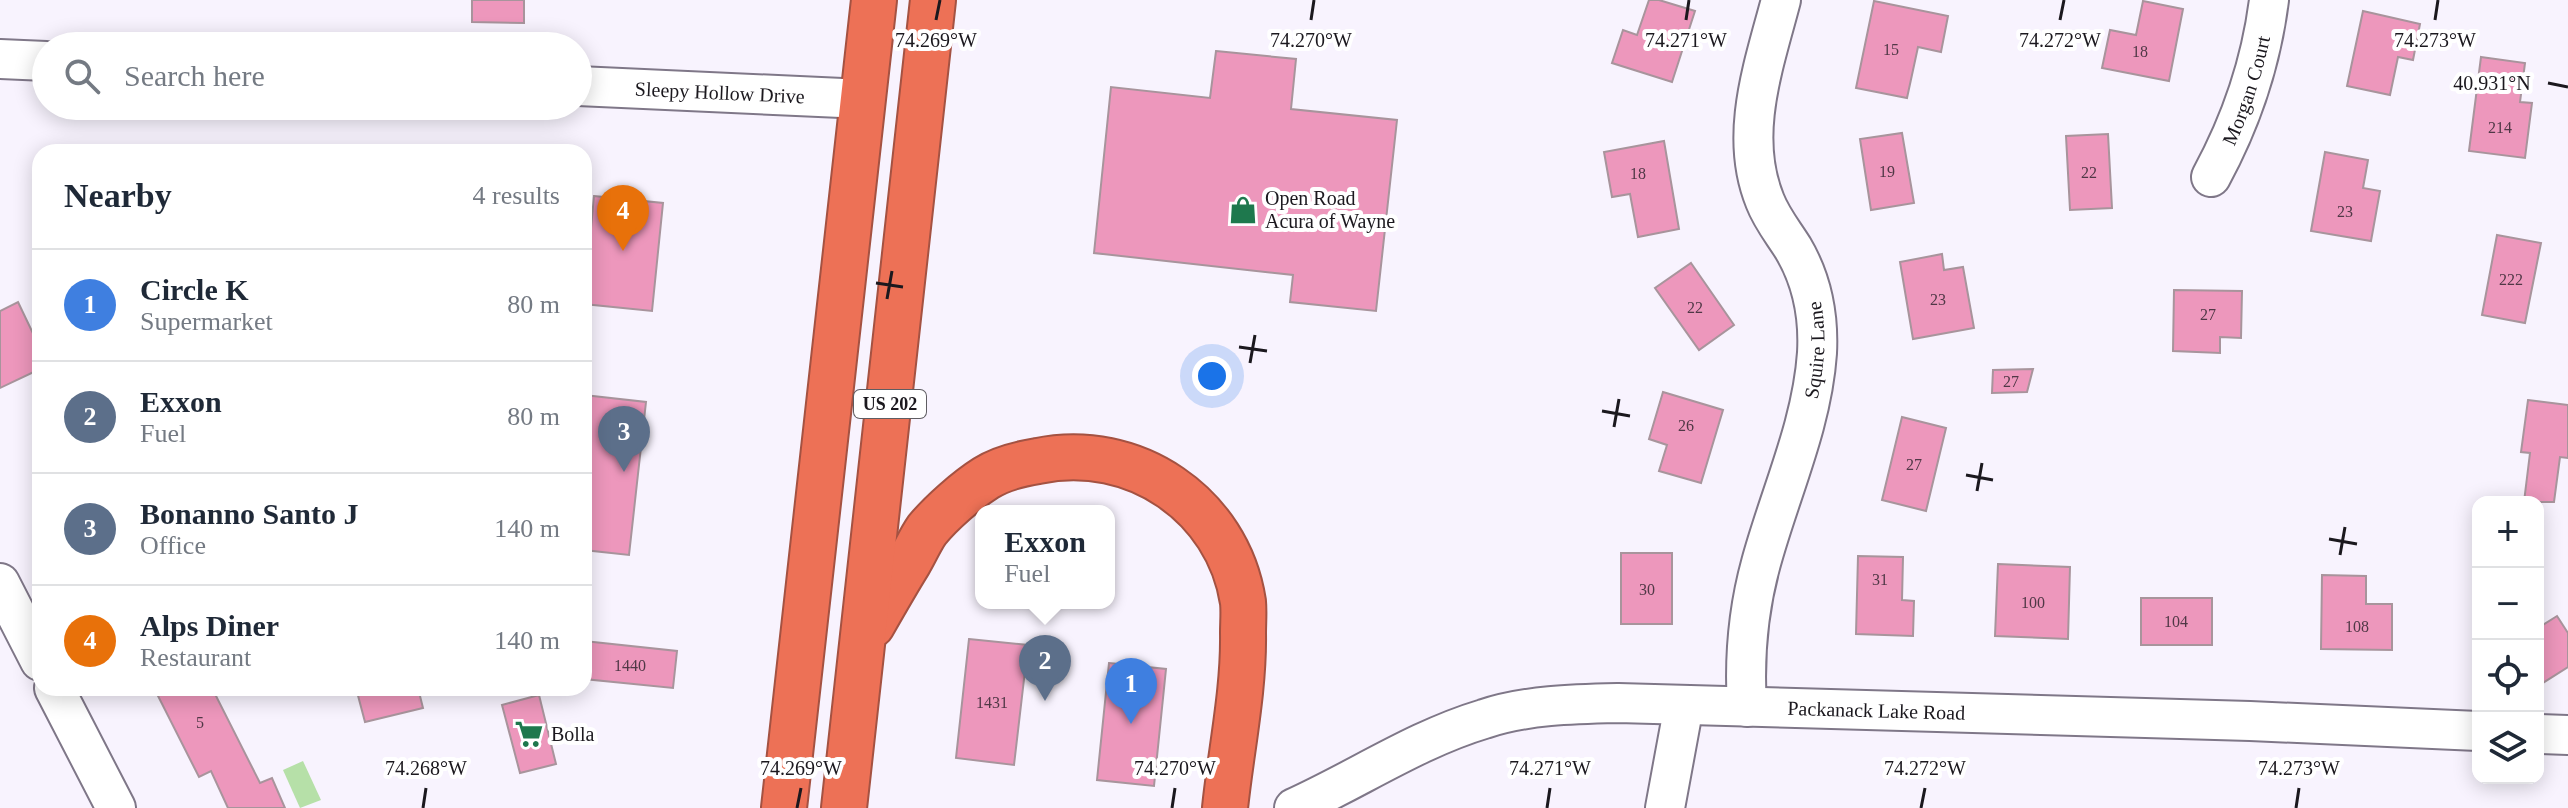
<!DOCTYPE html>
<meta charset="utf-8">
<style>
body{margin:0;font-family:Georgia,serif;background:#f2f2f3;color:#1f2937}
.controls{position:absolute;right:24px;bottom:24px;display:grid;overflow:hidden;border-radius:16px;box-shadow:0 4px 20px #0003}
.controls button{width:72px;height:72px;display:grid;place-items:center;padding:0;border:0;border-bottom:2px solid #e0e1e3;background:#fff;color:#1f2937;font:40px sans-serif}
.you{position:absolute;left:1212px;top:376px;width:28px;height:28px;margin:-20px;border:6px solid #fff;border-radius:50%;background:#1a73e8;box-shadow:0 0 0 12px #1a73e833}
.badge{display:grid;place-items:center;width:52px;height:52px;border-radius:50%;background:#0b8043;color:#fff;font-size:26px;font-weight:700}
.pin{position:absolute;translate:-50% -66px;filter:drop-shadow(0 2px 4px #0008)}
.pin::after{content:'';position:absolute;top:42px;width:28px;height:24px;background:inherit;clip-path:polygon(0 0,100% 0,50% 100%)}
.popup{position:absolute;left:975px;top:505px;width:140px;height:104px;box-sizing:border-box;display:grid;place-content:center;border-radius:16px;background:#fff;filter:drop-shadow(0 2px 6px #0005);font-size:26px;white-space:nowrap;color:#747a83}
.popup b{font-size:30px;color:#1f2937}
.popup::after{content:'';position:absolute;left:50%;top:100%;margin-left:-16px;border:16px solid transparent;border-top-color:#fff}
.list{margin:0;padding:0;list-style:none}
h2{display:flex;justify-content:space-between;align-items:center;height:104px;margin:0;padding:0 32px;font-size:34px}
h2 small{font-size:26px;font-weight:400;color:#747a83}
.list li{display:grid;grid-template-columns:52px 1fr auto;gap:24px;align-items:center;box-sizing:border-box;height:112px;padding:0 32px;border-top:2px solid #e0e1e3}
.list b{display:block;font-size:30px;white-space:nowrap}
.list p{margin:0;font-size:26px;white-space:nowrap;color:#747a83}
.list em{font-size:26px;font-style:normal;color:#747a83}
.icon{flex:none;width:44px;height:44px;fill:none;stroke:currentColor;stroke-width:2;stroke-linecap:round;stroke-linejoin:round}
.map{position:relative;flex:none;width:2568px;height:808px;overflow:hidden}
.search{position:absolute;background:#fff;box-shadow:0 4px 20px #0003;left:32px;top:32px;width:560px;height:88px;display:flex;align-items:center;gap:20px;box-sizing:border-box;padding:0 28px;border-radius:44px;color:#747a83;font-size:30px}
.panel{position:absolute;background:#fff;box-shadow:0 4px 20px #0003;left:32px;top:144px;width:560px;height:552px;border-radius:24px}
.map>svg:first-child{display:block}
</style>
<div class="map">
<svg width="2568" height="808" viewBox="0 0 2568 808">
<rect width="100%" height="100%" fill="#f8f3fe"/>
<path fill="#b6e0a8" d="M303,761l18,39 -21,8 -17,-38z"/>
<g fill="#ed97bc" stroke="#a8949c" stroke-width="2">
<path d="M472,0h52v23l-52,-1z"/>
<path d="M1649,0h10l36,11 -23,71 -60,-19 11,-33 14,5z"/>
<path d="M1874,1l74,15 -7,36 -23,-5 -11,51 -51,-10z"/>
<path d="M2143,1l40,8 -14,72 -67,-13 8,-38 26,5z"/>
<path d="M2363,11l57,13 -7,36 -15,-3 -8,38 -43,-9z"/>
<path d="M1216,51l80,8 -5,50 106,11 -21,191 -86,-9 3,-27 -199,-22 17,-166 99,11z"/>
<path d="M2481,57l44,6 -5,39 12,1 -7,55 -56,-7z"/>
<path d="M1902,133l12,70 -43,7 -11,-71z"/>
<path d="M2108,134l4,74 -42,2 -4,-74z"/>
<path d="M1664,141l15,88 -41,8 -8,-43 -18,3 -8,-45z"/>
<path d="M2325,152l43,8 -5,28 17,3 -9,50 -60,-10z"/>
<path d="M594,196l69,7 -11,108 -68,-7z"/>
<path d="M2497,235l44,8 -16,80 -43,-8z"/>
<path d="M1942,254l2,16 19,-3 11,61 -61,11 -13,-77z"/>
<path d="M1691,263l43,62 -35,25 -44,-62z"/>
<path d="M2174,290l68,1 -1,47 -21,-1v16l-47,-2z"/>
<path d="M18,302l22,46v21l-40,19v-77z"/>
<path d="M2033,369l-6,23 -35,1 1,-23z"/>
<path d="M1663,392l60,18 -22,73 -42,-12 8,-26 -18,-6z"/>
<path d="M584,395l62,7 -17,153 -45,-5z"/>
<path d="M2528,400l40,5v53l-8,-1 -6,45h-30l6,-49 -9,-1z"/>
<path d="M1902,417l44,11 -20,83 -44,-11z"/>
<rect x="1621" y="553" width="51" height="71"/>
<path d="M1858,556l45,1 -1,43 12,1 -1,35 -57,-2z"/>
<path d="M1998,564l72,3 -2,72 -73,-3z"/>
<path d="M2322,575l44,1v28h26v46l-71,-1z"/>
<rect x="2141" y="598" width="71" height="47"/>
<path d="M2557,616l11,17v34l-30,19v-58z"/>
<path d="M969,639l59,6 -14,120 -58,-7z"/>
<path d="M584,641l93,10 -4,37 -89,-9z"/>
<path d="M1109,663l57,6 -12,117 -57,-6z"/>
<path d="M154,688h58l48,95 12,-5 13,30h-57l-17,-37 -12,6z"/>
<path d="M356,688h62l5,20 -58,14z"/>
<path d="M539,695l17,69 -36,9 -18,-68z"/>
</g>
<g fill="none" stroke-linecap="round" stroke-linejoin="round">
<defs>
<g id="minor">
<path d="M0,59l46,2"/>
<path id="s1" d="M578,86l286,13"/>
<path id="s2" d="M2211,177c31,-57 50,-113 58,-177"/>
<path d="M0,583l40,78"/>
<path d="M54,688l62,120"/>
<path id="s3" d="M1747,707c-3,-48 1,-97 14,-144 19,-70 51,-137 56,-210 2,-38 -5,-73 -24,-105 -10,-16 -21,-29 -28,-47 -27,-66 -1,-136 16,-201"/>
<path d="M2538,734l30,1"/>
<path id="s4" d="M1294,808c64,-29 123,-69 190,-89 42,-14 89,-15 134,-16l632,18 228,10"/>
<path d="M1665,808l19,-103"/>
</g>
<g id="highway">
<path d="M872,625c12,-21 24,-42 37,-63 6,-10 11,-22 18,-32 14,-17 40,-40 59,-52 16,-10 33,-14 52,-17 95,-20 190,43 205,141 1,10 0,21 0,31 1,58 -12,117 -18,175"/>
<path d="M784,808l90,-808"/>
<path d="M844,808l89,-808"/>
</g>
</defs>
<use href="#minor" stroke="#7f7788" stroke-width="42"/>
<use href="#highway" stroke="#a45242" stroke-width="48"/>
<use href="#minor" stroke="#fff" stroke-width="38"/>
<use href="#highway" stroke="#ed7156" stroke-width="44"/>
</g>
<path fill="none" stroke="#1b181e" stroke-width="3" d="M936,20l4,-20M1311,20l3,-20M1686,20l3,-20M2060,20l4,-20M2435,20l3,-20M2548,83l20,4M876,283l27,4M887,299l5,-28M1239,347l28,4M1250,363l5,-28M1602,411l28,5M1614,427l5,-28M1966,475l27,5M1977,491l5,-28M2329,539l28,5M2340,555l5,-28M423,808l3,-20M797,808l4,-20M1172,808l3,-20M1547,808l3,-20M1921,808l4,-20M2296,808l3,-20"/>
<defs>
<symbol id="shop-bare" viewBox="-9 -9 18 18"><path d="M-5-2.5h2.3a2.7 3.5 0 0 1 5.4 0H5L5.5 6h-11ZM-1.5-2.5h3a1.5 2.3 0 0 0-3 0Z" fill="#1e784d" stroke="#fff" stroke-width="2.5" paint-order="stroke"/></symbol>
<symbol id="supermarket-bare" viewBox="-9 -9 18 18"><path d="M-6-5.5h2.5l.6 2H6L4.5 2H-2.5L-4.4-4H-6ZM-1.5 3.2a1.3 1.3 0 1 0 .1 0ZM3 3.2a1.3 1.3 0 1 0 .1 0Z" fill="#1e784d" stroke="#fff" stroke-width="2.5" paint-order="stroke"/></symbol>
</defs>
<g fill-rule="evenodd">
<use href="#shop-bare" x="1223" y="190" width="40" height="40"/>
<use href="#supermarket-bare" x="509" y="714" width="40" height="40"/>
</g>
<g text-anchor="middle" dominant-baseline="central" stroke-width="8" stroke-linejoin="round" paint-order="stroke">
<g font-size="16" fill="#503846">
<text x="1891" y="49">15</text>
<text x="2140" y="51">18</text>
<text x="2500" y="127">214</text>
<text x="1887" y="171">19</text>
<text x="2089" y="172">22</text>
<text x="1638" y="173">18</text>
<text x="2345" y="211">23</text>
<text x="2511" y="279">222</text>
<text x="1938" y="299">23</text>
<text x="1695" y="307">22</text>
<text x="2208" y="314">27</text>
<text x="2011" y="381">27</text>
<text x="1686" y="425">26</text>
<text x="1914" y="464">27</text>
<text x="1880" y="579">31</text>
<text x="1647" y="589">30</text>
<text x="2033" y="602">100</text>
<text x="2176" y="621">104</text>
<text x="2357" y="626">108</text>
<text x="630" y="665">1440</text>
<text x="992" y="702">1431</text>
<text x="200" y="722">5</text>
</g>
<rect fill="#fff" stroke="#5f5d62" stroke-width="2" x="854" y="390" width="72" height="28" rx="6"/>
<g font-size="18" font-weight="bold" fill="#1b181e">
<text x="890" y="404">US 202</text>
</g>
<g font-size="20" fill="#1b181e" stroke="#fff">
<text stroke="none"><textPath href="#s2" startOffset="94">Morgan Court</textPath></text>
<text stroke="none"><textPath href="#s1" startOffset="142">Sleepy Hollow Drive</textPath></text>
<text stroke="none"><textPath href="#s3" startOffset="366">Squire Lane</textPath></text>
<text stroke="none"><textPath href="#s4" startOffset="604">Packanack Lake Road</textPath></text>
</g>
<g font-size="20" fill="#1b181e" stroke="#fff" text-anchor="start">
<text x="1265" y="198">Open Road<tspan x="1265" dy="23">Acura of Wayne</tspan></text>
<text x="551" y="734">Bolla</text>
</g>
</g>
<g font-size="20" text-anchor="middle" fill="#1b181e" stroke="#fff" stroke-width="8" stroke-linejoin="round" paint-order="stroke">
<text x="936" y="47">74.269°W</text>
<text x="1311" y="47">74.270°W</text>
<text x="1686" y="47">74.271°W</text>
<text x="2060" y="47">74.272°W</text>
<text x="2435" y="47">74.273°W</text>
<text x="2492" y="90">40.931°N</text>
<text x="426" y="775">74.268°W</text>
<text x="801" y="775">74.269°W</text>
<text x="1175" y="775">74.270°W</text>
<text x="1550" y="775">74.271°W</text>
<text x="1925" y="775">74.272°W</text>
<text x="2299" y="775">74.273°W</text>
</g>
</svg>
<div class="controls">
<button>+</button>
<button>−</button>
<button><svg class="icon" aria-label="locate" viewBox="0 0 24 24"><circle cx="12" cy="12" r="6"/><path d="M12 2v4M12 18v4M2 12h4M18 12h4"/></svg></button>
<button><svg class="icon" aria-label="layers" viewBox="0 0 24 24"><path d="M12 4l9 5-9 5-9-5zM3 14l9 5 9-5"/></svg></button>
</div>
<div class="you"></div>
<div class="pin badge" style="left:1131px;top:724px;background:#3f7fe0">1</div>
<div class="pin badge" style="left:1045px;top:701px;background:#5c6f8a">2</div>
<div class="popup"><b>Exxon</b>Fuel</div>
<div class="pin badge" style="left:624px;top:472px;background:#5c6f8a">3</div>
<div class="pin badge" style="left:623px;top:251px;background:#e8710a">4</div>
<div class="search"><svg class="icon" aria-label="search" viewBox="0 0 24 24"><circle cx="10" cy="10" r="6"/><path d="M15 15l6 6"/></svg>Search here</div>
<section class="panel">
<h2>Nearby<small>4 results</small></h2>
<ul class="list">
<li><span class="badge" style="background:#3f7fe0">1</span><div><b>Circle K</b><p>Supermarket</p></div><em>80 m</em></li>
<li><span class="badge" style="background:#5c6f8a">2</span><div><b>Exxon</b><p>Fuel</p></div><em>80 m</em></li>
<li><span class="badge" style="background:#5c6f8a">3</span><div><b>Bonanno Santo J</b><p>Office</p></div><em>140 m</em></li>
<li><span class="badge" style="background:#e8710a">4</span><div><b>Alps Diner</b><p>Restaurant</p></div><em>140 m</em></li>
</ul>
</section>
</div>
